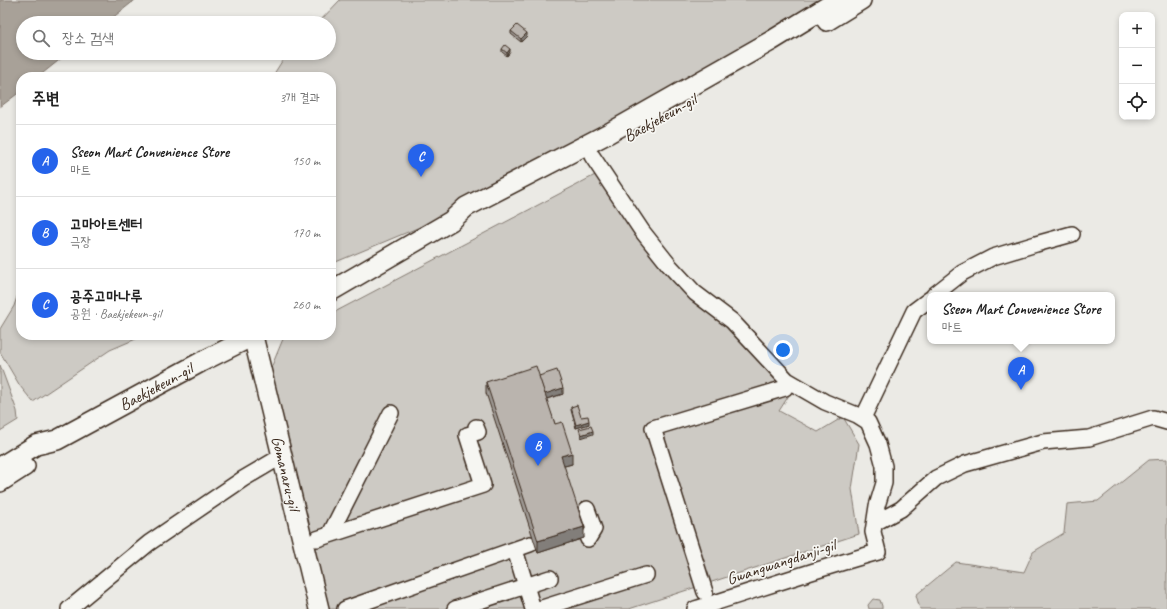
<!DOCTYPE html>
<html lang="ko">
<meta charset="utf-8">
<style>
body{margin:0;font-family:Caveat,"Poor Story",sans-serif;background:#f2f2f2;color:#222}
.controls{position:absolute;right:12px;top:12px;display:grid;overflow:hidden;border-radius:8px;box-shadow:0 2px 6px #0003}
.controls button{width:36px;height:36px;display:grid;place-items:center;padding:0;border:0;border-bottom:1px solid #e0e0e0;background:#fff;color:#222;font:20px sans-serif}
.you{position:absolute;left:783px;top:350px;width:14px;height:14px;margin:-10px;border:3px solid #fff;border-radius:50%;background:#1a73e8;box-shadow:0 0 0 6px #1a73e833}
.badge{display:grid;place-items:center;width:26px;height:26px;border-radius:50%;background:#2563eb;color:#fff;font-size:13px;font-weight:700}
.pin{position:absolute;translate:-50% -33px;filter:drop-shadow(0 1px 2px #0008)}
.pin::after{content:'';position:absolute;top:21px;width:14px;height:12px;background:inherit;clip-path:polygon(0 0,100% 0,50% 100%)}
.popup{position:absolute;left:927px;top:292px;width:188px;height:52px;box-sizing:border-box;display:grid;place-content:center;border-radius:8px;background:#fff;filter:drop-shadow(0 1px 3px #0005);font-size:13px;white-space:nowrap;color:#767676}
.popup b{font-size:15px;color:#222}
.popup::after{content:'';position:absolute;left:50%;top:100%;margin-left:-8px;border:8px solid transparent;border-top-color:#fff}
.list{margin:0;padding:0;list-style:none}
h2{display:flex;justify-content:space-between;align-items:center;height:52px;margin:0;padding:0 16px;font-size:17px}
h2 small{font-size:13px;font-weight:400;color:#767676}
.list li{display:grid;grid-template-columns:26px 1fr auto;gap:12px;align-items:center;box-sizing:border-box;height:72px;padding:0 16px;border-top:1px solid #e0e0e0}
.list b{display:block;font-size:15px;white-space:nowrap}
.list p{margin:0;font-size:13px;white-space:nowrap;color:#767676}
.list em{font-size:13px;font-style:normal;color:#767676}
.icon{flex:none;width:22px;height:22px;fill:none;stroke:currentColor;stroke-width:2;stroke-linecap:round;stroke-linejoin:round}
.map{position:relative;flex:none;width:1167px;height:609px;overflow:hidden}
.search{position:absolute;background:#fff;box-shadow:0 2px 6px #0003;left:16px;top:16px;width:320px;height:44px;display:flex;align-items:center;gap:10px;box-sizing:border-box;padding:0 14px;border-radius:22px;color:#767676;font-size:15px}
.panel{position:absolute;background:#fff;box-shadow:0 2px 6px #0003;left:16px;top:72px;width:320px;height:268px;border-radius:16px}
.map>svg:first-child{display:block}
</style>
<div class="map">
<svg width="1167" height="609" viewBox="0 0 1167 609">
<rect width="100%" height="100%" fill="#ebeae5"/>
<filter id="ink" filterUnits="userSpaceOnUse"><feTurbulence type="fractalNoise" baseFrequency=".025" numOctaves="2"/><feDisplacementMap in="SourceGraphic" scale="8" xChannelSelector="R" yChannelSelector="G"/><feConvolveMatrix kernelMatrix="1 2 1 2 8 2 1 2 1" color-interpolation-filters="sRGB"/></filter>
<g filter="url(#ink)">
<g fill="#cdcac4" stroke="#847a71">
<path d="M340,0h482l-228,131 -167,93 -96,40v-187h-59l12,-19 4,-5h41v-30h-11z"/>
<path d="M597,174l93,118 103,97 -14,22 39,21 25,-15 16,27 -7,45 7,45 -230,75h-300l-18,-69 -5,-25 -35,-147 12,-29 8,-4h40v-21z"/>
<path d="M21,285v50h124l-35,15 -77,52 -13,-16 -20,-34v-23l14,-23z"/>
<path d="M0,365l17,46 1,9 -18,11z"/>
<path d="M1167,459v150h-247l-4,-14 40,-33 68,10 9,-20 31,-19 3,-29 31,-3 51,-41z"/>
<path d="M873,599l7,1 2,6v3h-13l-1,-4z"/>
</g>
<path fill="#a8a198" stroke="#7c7167" d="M0,0h135l-29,23h-83v30h45l-30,24h-17v14l-21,16z"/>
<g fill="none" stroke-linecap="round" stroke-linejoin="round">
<defs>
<g id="minor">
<path d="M592,156l50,75 27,34 26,28 37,28 55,59 38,22 32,13 11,7 10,22 6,22v17l-7,23 -4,26 5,20c-61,17 -122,38 -183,57"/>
<path d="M934,295l28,-22 31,-16 43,-13 36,-10"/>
<path d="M863,418l51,-107 16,-12"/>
<path d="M587,509l7,20 -6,10"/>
<path d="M875,523l26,-14 35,-31 29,-14 78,-22 46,-4 64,-20 14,4"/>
<path d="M330,534l61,-121"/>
<path d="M317,539l166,-54 -16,-50 11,-3 -2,-5"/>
<path d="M515,550l18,59"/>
<path d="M705,592l-52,-164 132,-40"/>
<path d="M69,609l80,-66 94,-64 39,-23"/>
<path d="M345,609l185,-65"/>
<path d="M455,609l95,-31"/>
<path d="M539,609l107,-34"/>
</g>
<g id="major">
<path d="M827,21l34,-21"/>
<path d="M331,291l120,-70 15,-14 143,-74 162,-92 67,-41"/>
<path id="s1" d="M253,336l66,273"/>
<path id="s2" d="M0,467l36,-22 21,-5 144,-78 54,-27"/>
<path d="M0,482l25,-16"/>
</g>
</defs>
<use href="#minor" stroke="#3b2a1e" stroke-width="18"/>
<use href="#major" stroke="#3b2a1e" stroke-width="22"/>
<use href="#minor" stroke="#f6f6f2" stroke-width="15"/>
<use href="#major" stroke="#f6f6f2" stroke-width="19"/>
</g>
<g fill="#a09b96" stroke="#3b2a1e">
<path d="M511,31l16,5 -6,6 -10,-8z"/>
<path d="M502,49l8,3 -3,4 -5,-4z"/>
<path d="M486,382l77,12 -17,5 9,25 17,40 -8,2 20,72 -46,15 -52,-160z"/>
<path d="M571,407l10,10 8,7 -13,4 -5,-18z"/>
</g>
<g fill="#827e7a" stroke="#3b2a1e">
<path d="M527,33v3l-6,6v-3z"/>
<path d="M510,49v3l-3,4v-3z"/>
<path d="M563,388v6l-20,6v-6z"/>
<path d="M589,421v3l-13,4v-3z"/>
<path d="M593,431v3l-12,4v-3z"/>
<path d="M572,453v11l-11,3v-11z"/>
<path d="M584,527v11l-46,15v-12z"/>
</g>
<g fill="#bab4ae" stroke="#3b2a1e">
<path d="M517,25l10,8 -6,6 -10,-8z"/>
<path d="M505,45l5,4 -3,4 -5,-4z"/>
<path d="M536,366l19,58 7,-2 10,31 -11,3 23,71 -46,14 -52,-159z"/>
<path d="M557,370l6,18 -18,6 -6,-18z"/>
<path d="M577,405l4,12 7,-1 1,5 -13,4 -5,-18z"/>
<path d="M591,426l2,5 -12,4 -2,-6z"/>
</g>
</g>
<g text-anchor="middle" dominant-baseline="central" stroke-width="3.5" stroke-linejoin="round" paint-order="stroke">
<g font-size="17" fill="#3b2a1e" stroke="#f6f6f2">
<text transform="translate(660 118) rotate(-29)">Baekjekeun-gil</text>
<text stroke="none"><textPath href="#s2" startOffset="176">Baekjekeun-gil</textPath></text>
<text stroke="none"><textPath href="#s1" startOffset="141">Gomanaru-gil</textPath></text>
<text transform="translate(781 562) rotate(-18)">Gwangwangdanji-gil</text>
</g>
</g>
</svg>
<div class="controls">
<button>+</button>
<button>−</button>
<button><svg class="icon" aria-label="locate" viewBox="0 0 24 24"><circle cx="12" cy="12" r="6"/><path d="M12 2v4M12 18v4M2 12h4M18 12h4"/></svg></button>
</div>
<div class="you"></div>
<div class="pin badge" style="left:1021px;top:390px">A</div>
<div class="popup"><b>Sseon Mart Convenience Store</b>마트</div>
<div class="pin badge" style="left:538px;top:466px">B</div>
<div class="pin badge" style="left:421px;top:177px">C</div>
<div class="search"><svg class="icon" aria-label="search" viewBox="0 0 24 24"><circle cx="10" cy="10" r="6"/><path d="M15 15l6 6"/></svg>장소 검색</div>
<section class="panel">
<h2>주변<small>3개 결과</small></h2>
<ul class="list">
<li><span class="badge">A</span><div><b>Sseon Mart Convenience Store</b><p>마트</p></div><em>150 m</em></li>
<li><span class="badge">B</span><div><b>고마아트센터</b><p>극장</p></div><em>170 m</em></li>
<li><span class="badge">C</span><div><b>공주고마나루</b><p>공원 · Baekjekeun-gil</p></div><em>260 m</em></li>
</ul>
</section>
</div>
